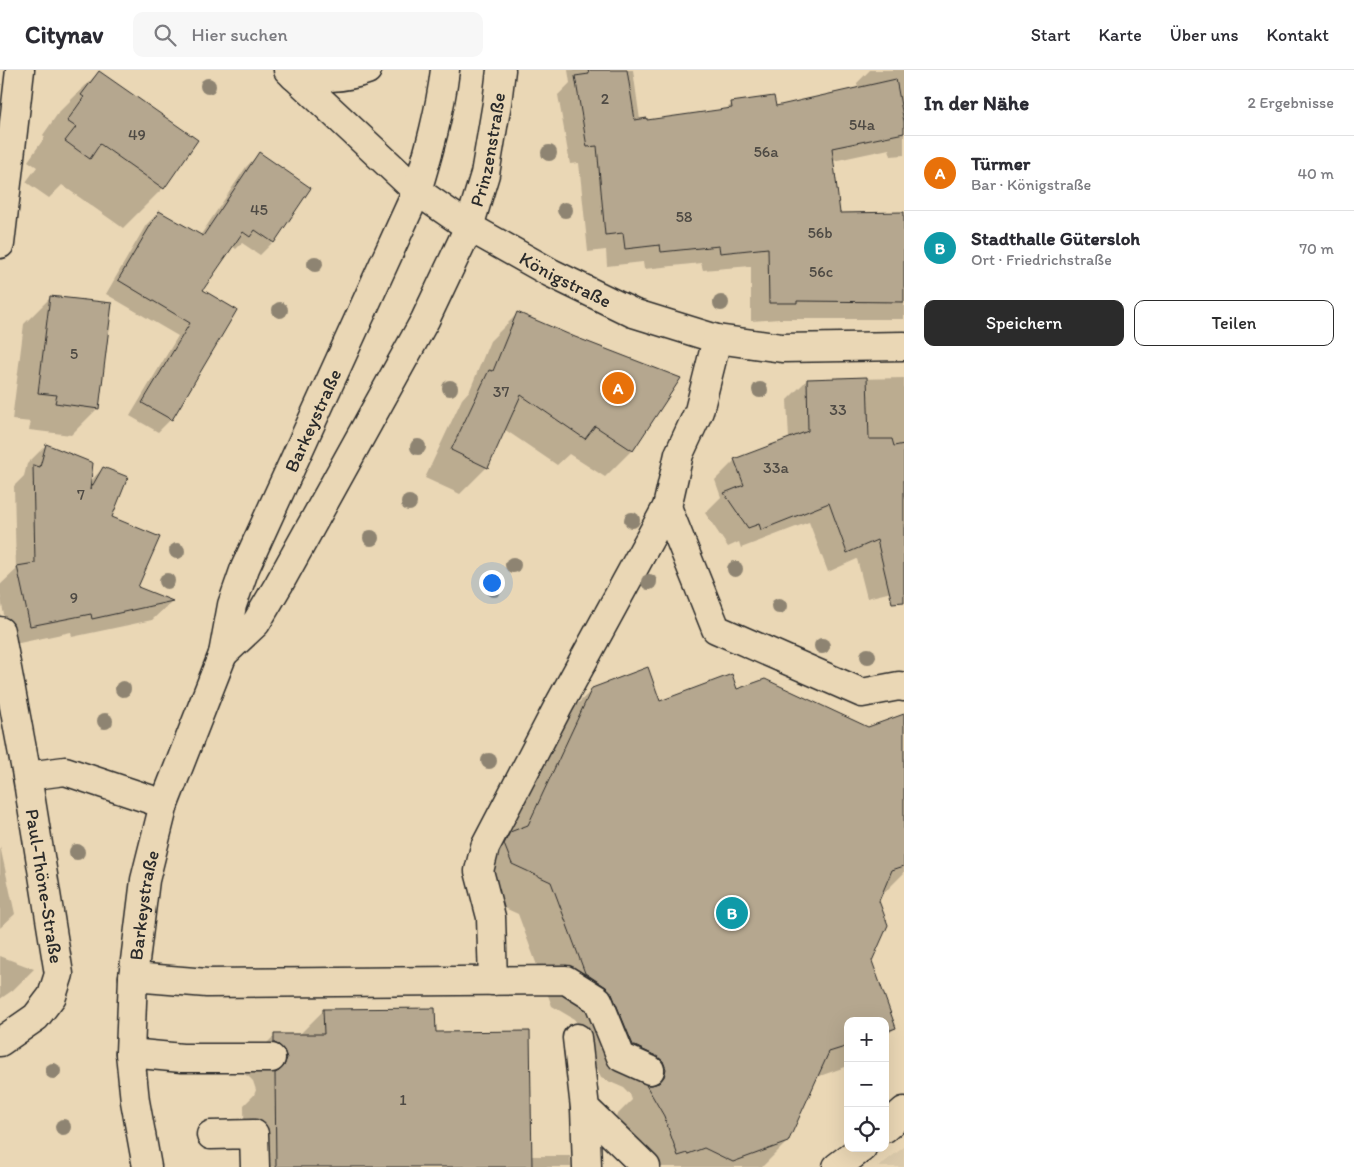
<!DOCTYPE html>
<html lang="de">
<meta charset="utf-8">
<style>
body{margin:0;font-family:Itim,sans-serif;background:#f7f7f7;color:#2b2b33}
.controls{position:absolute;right:15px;bottom:15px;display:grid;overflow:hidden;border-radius:10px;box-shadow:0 5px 20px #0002}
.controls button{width:45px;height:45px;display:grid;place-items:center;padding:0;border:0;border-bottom:1px solid #e1e1e2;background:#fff;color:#2b2b33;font:25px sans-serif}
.you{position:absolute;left:491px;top:512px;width:18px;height:18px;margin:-12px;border:4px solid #fff;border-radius:50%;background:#1a73e8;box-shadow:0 0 0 8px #1a73e833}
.badge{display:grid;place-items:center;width:32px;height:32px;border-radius:50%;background:#2b2b2b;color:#fff;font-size:16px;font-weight:700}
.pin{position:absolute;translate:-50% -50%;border:2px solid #fff;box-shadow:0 1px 5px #0006}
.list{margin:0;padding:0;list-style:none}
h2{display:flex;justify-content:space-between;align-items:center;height:65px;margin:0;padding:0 20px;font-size:21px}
h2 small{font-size:16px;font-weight:400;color:#7c7c81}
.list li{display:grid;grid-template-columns:32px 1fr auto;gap:15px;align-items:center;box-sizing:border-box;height:75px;padding:0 20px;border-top:1px solid #e1e1e2}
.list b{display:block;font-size:19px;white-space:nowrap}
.list p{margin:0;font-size:16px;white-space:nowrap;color:#7c7c81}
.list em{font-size:16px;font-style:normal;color:#7c7c81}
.actions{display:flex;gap:10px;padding:15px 20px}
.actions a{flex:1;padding:11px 0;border:1px solid #2b2b2b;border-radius:10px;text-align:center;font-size:18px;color:#2b2b2b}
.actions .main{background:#2b2b2b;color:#fff}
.icon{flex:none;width:28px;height:28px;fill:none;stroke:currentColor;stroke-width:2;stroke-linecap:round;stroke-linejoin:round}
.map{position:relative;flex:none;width:904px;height:1097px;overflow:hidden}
header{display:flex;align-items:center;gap:30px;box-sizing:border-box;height:70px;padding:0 25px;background:#fff;border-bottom:1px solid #e1e1e2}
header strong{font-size:24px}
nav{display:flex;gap:28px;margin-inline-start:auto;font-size:18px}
.search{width:350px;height:45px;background:#f7f7f7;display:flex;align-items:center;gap:12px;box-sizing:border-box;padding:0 18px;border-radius:10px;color:#7c7c81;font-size:19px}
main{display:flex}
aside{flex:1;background:#fff}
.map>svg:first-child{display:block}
</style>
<header>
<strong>Citynav</strong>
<div class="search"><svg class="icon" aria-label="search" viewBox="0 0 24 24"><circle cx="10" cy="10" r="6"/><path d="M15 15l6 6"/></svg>Hier suchen</div>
<nav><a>Start</a><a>Karte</a><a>Über uns</a><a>Kontakt</a></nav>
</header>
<main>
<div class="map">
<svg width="904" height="1097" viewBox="0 0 904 1097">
<rect width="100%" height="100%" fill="#ead7b5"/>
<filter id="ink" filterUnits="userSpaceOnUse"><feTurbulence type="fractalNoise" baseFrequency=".02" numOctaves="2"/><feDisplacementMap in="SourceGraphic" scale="10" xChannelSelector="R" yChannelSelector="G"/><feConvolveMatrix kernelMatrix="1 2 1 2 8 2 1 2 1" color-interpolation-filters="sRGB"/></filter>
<g filter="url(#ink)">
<path fill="#dac9aa" d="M904,1077v20h-26z"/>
<g fill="#0003">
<path d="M568,0h65l7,50 6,1 79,-11 7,-6 43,3 83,-18 -1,-6 13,-13h34v85l-13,1 -2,-7 -56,12 6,54 65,-2v106h-125l-28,2v-55l-48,4 -2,-7 -57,6 -1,-7 -36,4 -1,-16 -18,2 -9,-89 -9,1 -12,-69 12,-12z"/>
<path d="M99,2l64,116 -40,40 -61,-43 -13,13 -23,-16 11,-15 -9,-6 17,-24 -2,-2 16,-23z"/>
<path d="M259,84l14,88 -13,13 -18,-12 -6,6 -4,-3 -31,45 -30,128 -13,13 -28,-16 48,-80 -72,-42 40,-69 13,-13 41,24 46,-69z"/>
<path d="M51,227l47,111 -27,27 -42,-5 2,-8 -19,-2 12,-96z"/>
<path d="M517,244l115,136 -27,27 -36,-23 -12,11 -53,-36 -17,38 -27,27 -35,-16 37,-79 8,-9 20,-49z"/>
<path d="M904,308v211l-37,9 -10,-39 -29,13 -19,-50 -68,26 -2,-6 -11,5 -23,-34 16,-16 -6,-17 20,-20 54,-21 -2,-39 20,-20z"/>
<path d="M46,375l43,38 14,-15 7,50 27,69 34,15 -19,18 -80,17 -1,-5 -61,13 -10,-50v-10l16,-15 -2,-84 10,-10 3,-12z"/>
<path d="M593,619l67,13 77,-11 131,38 36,-14v158l-20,20 -4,1 -3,7 -7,60 25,67 -10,9v-16h-37v45l-31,11 -30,65 -25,25h-124l-24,-49 18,-18 -2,-6 -6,-6 -23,-10 -21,-51 -6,-8 -22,-13 -34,-92 -38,-17 -2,-31 28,-27 53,-117z"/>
<path d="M0,776l15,68 -15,14z"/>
<path d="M0,886l34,13 -21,21 -13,9z"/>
<path d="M324,940l111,24 96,122h39l1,11h-326l-1,-62 10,-10 2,-5 -3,-9 -5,-5 -5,-2v-7l32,-32h24z"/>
</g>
<g fill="#b5a78f" stroke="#2b2b2b">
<path d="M588,0h39l8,50 12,-2v2l85,-12 -1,-6 43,-6 2,10 120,-27 8,43v11l-72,15 8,65 64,-1v90l-107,-1v2h-28l-1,-55 -48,5 -1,-7 -58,6 -1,-7 -35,4 -2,-16 -18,2 -8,-89 -10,1 -12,-71 14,-2z"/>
<path d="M99,1l99,69 -34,49 -64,-45 -10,15 -25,-18 11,-14 -9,-6 17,-24 -3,-2z"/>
<path d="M259,82l52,36 -37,55 -19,-13 -5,7 -7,-5 -40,58 34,20 -65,110 -30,-17 48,-80 -72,-43 41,-69 44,25z"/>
<path d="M50,226l62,7 -13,106 -44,-6 2,-8 -19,-2z"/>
<path d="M517,242l58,25 106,41 -48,73 -38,-25 -10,13 -64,-44 -33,73 -37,-18 38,-80 4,1z"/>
<path d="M867,307l2,62h23l2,7 10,-2v158l-12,1 -15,-63 -30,13 -18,-50 -68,27 -2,-6 -11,4 -24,-35 20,-8 -10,-26 74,-28 -1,-52z"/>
<path d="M46,374l47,19 -3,27 13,-23 25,10 -16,40 48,20 -22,50 35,14 -81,18 -1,-5 -61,12 -13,-60 18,-3 -2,-98 7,2z"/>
<path d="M648,597l12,34 72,-27 5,15 28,-10 103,48 36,-13v152l-12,4 -13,31 9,24 -16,36 24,67 -11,4v-11h-37v25l-19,6 -41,90 -55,20 -29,-14 -16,6v-1l-10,3 -14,-40 -18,-31h6l7,-2 5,-6 2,-8 -3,-8 -7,-5 -23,-11 -21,-51 -6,-7 -21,-14 -34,-91 -39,-18 -8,-20 6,-12 18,-7 64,-137z"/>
<path d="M435,938l1,24 94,-1 2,136h-256l-1,-94 4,-2 5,-5 3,-8 -3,-8 -5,-5 -5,-2v-9h50l-1,-25z"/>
</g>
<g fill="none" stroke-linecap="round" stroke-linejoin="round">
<defs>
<g id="minor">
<path id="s1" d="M288,0l129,121 52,36 82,46 82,40 84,26 65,9 122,-2"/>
<path d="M294,6c25,2 49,3 73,-6"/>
<path d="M0,174l20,-174"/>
<path d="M667,437l49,122 146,64 37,-7 5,1"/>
<path id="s2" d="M0,561l27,145 32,198 -7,22 -16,21 -36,25"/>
<path id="s3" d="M223,584l33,-31 23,-39 146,-264 44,-93 16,-53 12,-71 4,-33"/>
<path d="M27,706l38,-5 99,33"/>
<path d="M133,907l74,6 359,-3 32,20 23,57 29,13"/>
<path d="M493,911l-2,-64 -12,-46 6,-24 74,-142 108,-198 12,-53 20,-43 18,-72"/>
<path d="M577,968l8,70 61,59"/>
<path d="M130,983l52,5h89"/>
<path d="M585,1038l2,59"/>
<path d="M885,1058l19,-17"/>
<path d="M211,1065l43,-1 1,33"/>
<path id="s4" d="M147,1097l-12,-66 -5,-48 3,-76 12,-97 19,-76 59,-150 9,-49 13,-37 172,-377c12,-40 23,-79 28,-121"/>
<path d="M837,1097l25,-19"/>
</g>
</defs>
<use href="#minor" stroke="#2b2b2b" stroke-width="31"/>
<use href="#minor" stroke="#ead7b5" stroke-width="28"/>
</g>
<g fill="#8e8472">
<circle cx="208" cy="16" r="8"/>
<circle cx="549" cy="83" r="8"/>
<circle cx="565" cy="140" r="8"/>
<circle cx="315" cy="194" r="8"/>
<circle cx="721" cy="233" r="8"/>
<circle cx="280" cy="240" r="8"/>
<circle cx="450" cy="318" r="8"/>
<circle cx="760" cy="320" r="8"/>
<circle cx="418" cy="377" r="8"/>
<circle cx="409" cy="433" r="8"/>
<circle cx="632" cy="450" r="8"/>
<circle cx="371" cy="468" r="8"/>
<circle cx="177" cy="481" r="8"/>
<circle cx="513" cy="495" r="8"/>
<circle cx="735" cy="499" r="8"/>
<circle cx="167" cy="511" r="8"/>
<circle cx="649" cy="512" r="8"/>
<circle cx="494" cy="519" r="8"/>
<circle cx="779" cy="536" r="8"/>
<circle cx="822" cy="576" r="8"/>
<circle cx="868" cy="586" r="8"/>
<circle cx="123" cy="619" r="8"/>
<circle cx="105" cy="651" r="8"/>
<circle cx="489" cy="691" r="8"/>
<circle cx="77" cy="782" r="8"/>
<circle cx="53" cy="1001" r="8"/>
<circle cx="63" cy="1057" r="8"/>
</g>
</g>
<g text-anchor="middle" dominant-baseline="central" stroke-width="4" stroke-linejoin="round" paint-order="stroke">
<g font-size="16" fill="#4e4a44">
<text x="605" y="28">2</text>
<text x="862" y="54">54a</text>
<text x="137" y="64">49</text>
<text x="766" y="81">56a</text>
<text x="259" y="139">45</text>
<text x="684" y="146">58</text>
<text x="820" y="162">56b</text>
<text x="821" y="201">56c</text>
<text x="74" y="283">5</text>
<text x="501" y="321">37</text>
<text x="838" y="339">33</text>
<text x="776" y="397">33a</text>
<text x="81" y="424">7</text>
<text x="74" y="527">9</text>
<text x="403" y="1029">1</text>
</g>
<g font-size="19" fill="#2b2b2b" stroke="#ead7b5">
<text stroke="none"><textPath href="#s3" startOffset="575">Prinzenstraße</textPath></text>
<text stroke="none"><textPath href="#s1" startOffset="350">Königstraße</textPath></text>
<text stroke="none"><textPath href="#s4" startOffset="780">Barkeystraße</textPath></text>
<text stroke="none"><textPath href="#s2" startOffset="259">Paul-Thöne-Straße</textPath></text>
<text stroke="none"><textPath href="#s4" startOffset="264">Barkeystraße</textPath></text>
</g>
</g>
</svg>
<div class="controls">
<button>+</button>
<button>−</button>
<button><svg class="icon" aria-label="locate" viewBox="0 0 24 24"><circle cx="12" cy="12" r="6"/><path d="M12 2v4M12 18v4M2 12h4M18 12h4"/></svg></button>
</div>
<div class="you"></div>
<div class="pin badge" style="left:618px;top:318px;background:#e8710a">A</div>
<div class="pin badge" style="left:732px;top:843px;background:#0f9aa8">B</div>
</div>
<aside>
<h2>In der Nähe<small>2 Ergebnisse</small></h2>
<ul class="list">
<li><span class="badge" style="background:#e8710a">A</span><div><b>Türmer</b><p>Bar · Königstraße</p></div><em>40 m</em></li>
<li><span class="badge" style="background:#0f9aa8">B</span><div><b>Stadthalle Gütersloh</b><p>Ort · Friedrichstraße</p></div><em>70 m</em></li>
</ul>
<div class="actions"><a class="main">Speichern</a><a>Teilen</a></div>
</aside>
</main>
